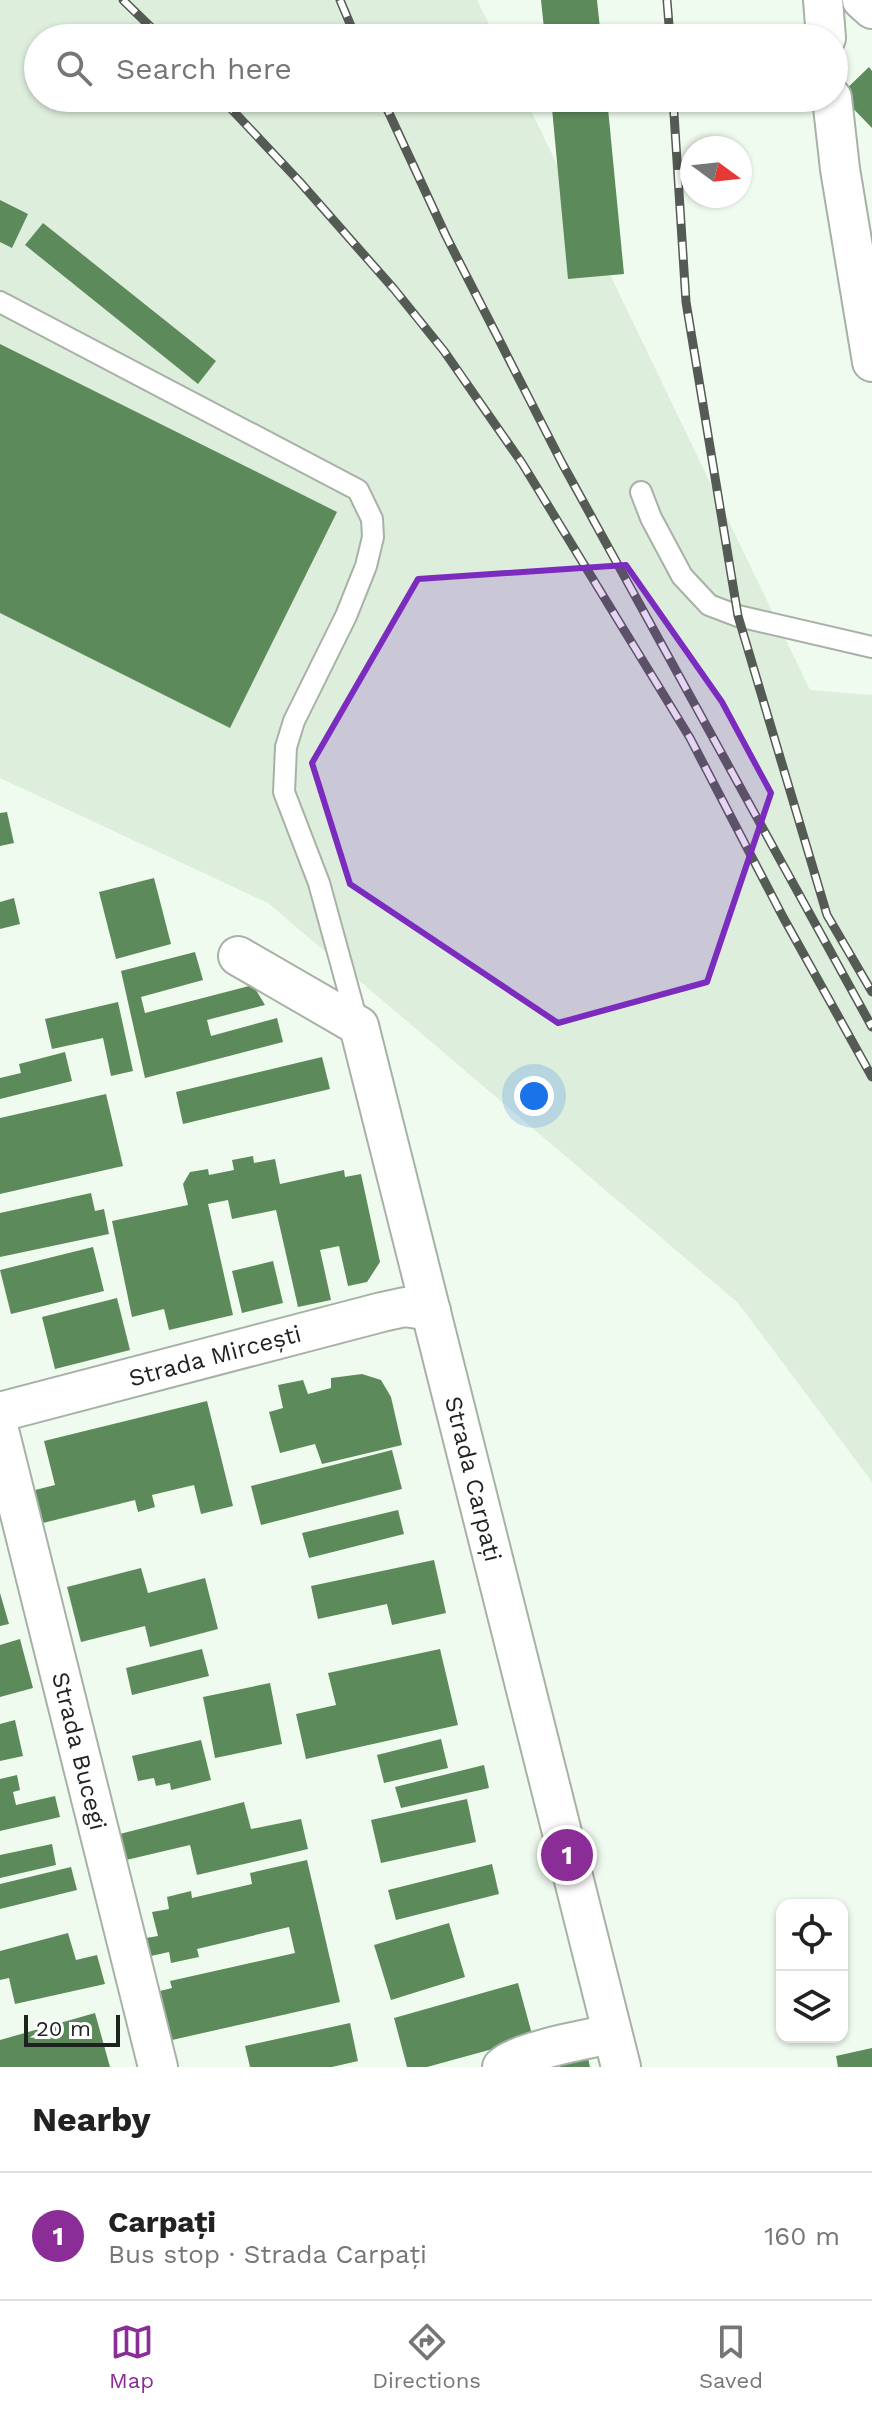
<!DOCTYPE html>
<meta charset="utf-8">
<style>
body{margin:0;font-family:"Work Sans",sans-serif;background:#f6f6f6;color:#222}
.controls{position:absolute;right:24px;bottom:24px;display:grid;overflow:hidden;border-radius:16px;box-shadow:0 2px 6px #0004}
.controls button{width:72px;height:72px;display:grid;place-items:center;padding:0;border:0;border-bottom:2px solid #e0e0e0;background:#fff;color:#222;font:40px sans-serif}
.compass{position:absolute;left:680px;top:136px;width:72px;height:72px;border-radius:50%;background:#fff;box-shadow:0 2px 6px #0004;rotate:105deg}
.scale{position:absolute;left:24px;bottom:20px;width:96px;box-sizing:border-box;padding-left:8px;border:4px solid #1f231f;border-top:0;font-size:22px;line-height:28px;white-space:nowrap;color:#1f231f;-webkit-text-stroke:6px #fff;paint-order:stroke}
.you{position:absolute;left:534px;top:1096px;width:28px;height:28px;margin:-20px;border:6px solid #fff;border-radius:50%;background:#1a73e8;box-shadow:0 0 0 12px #1a73e833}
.badge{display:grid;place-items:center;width:52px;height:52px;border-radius:50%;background:#8b2d97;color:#fff;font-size:26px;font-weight:700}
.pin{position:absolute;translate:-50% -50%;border:4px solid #fff;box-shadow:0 2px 8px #0006}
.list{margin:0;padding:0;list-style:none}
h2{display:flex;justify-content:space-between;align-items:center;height:104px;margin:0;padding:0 32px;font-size:34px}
h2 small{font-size:26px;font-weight:400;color:#767676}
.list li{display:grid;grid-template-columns:52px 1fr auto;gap:24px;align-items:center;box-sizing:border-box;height:128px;padding:0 32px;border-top:2px solid #e0e0e0}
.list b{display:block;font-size:30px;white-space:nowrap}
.list p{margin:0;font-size:26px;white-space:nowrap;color:#767676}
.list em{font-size:26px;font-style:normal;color:#767676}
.icon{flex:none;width:44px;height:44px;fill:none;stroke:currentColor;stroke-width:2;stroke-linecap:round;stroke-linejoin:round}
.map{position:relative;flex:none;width:872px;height:2067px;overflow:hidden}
.search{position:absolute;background:#fff;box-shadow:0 2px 6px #0004;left:24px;right:24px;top:24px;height:88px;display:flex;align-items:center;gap:20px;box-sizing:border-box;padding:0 28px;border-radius:44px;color:#767676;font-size:30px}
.sheet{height:232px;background:#fff}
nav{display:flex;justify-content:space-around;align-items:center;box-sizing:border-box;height:112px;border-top:2px solid #e0e0e0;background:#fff;font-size:22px;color:#767676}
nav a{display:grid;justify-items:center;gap:4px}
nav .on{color:#8b2d97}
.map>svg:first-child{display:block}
</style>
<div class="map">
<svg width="872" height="2067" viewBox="0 0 872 2067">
<rect width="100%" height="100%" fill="#f0fbef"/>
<path fill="#deeedd" d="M0,0h477l19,38h-458v60h487l285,592 62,5v787l-134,-179 -470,-400 -268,-125z"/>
<g fill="#5d8a5a">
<path d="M541,0h56l4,38h-56z"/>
<path d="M869,67l3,4v57l-32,-33z"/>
<path d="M551,98h56l17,176 -56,5z"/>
<path d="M0,200l28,14 -16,34 -12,-6z"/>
<path d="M43,223l173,138 -18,23 -173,-139z"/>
<path d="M0,344l337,168 -107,216 -230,-115z"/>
<path d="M7,812l7,31 -14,3v-33z"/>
<path d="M154,878l17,66 -55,15 -17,-67z"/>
<path d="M14,898l6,26 -20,5v-27z"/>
<path d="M195,952l8,28 -62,17 4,16 108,-28 12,20 -58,15 4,16 66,-18 6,24 -138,36 -24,-107z"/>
<path d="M118,1002l15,69 -22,5 -8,-38 -51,11 -7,-30z"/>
<path d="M65,1052l7,29 -72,18v-21l21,-5 -2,-9z"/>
<path d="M322,1057l8,32 -147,35 -7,-32z"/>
<path d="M106,1094l17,72 -123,28v-76z"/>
<path d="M253,1156l1,7 21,-4 5,25 64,-14 1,7 16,-3 19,88 -13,20 -19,4 -9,-40 -19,4 11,50 -33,7 -22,-97 -44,9 -4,-19 -20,4 25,111 -64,15 -5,-21 -32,8 -20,-96 76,-16 -5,-21 7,-12 18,-3 1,6 25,-5 -2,-10z"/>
<path d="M91,1193l4,18 9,-2 5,25 -109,23v-44z"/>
<path d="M93,1247l11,44 -93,23 -11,-44z"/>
<path d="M273,1261l10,42 -41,10 -10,-42z"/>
<path d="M117,1298l13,52 -75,19 -13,-52z"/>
<path d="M362,1374l19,6 10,17 11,48 -80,19 -7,-20 -35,9 -11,-41 14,-4 -5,-23 25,-5 5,14 23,-6v-10z"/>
<path d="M207,1401l26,105 -32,8 -7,-29 -42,10 3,12 -17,5 -3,-12 -92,23 -8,-33 20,-5 -11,-44z"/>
<path d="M392,1450l10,39 -141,36 -10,-39z"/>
<path d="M398,1510l6,24 -95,24 -7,-25z"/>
<path d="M434,1560l12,53 -54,12 -5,-21 -69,15 -7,-33z"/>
<path d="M141,1568l7,25 57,-15 13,51 -68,18 -5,-21 -64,16 -14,-55z"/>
<path d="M0,1593l9,31 -9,2z"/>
<path d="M20,1639l13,49 -33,9v-52z"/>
<path d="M202,1649l7,27 -77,19 -6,-27z"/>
<path d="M440,1649l18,76 -152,34 -10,-45 40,-9 -8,-32z"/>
<path d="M270,1683l12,61 -67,14 -12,-61z"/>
<path d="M15,1720l8,36 -23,5v-37z"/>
<path d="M441,1739l7,29 -64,15 -7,-28z"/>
<path d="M201,1740l10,40 -40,10 -1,-7 -14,3 -2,-8 -16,3 -6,-25z"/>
<path d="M484,1765l5,23 -88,20 -6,-21z"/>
<path d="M17,1775l3,15 -7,2 3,13 39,-9 5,21 -60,14v-52z"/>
<path d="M467,1799l9,43 -95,21 -10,-43z"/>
<path d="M244,1802l7,27 50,-10 7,30 -111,26 -7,-30 -68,16 -6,-26z"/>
<path d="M52,1844l4,21 -56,13v-23z"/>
<path d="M307,1860l33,142 -168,38 -12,-49 12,-3 -2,-7 125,-28 -6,-26 -92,22 2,8 -28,6 -2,-11 -18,4 -5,-18 12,-2 -6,-24 17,-3 -2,-12 24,-6 1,7 60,-14 -2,-11z"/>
<path d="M492,1864l7,30 -103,26 -8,-30z"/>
<path d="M71,1867l6,23 -77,19v-25z"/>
<path d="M449,1923l16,54 -74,23 -17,-55z"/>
<path d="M68,1933l8,27 21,-5 8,29 -90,20 -6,-26 -9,2v-29z"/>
<path d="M518,1983l15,55 -106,29h-20l-13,-49z"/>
<path d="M95,2013l15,54h-110v-27z"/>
<path d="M350,2023l8,38 -26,6h-82l-5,-21z"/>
<path d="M872,2048v19h-34l-2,-11z"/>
<path d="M588,2058l2,9h-30v-1z"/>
</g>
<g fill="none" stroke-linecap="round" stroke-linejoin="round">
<defs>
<g id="lane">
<path d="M0,302l358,188 14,29 1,18 -7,29 -20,50 -52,105 -8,26 -2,45 35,91 39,142"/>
<path d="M641,492l10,26 31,58 27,29 29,11 134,31"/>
</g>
<g id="street">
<path d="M823,0l3,38"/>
<path d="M862,0l10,9"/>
<path d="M832,98l8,71 32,193"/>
<path d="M238,956l121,70 262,1041"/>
<path d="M0,1412l382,-100 23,-5 26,4"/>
<path d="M0,1434l158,633"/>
<path d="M502,2067c16,-16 86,-28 110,-33"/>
</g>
</defs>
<use href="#lane" stroke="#a7b1a6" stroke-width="24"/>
<use href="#street" stroke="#a7b1a6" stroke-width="42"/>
<use href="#lane" stroke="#fff" stroke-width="20"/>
<use href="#street" stroke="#fff" stroke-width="38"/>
<defs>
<g id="rail">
<path d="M123,0l39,38"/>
<path d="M340,0l16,38"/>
<path d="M667,0l3,38"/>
<path d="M221,98l78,83 95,108 50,62 78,112 168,275 93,179 89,160"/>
<path d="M382,98l64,138 116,227 310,564"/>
<path d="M673,98l13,204 52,314 89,299 45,77"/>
</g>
</defs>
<use href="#rail" stroke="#545a54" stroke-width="9"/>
<use href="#rail" stroke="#fff" stroke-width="6" stroke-dasharray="18" stroke-linecap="butt"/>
</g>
<path fill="#7b2cbf" fill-opacity="0.2" stroke="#7b2cbf" stroke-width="6" stroke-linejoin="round" d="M626,565l96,137 49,91 -64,189 -149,41 -208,-139 -38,-121 106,-184z"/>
<g text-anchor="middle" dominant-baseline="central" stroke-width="6" stroke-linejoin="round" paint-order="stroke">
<g font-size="24" fill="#1f231f" stroke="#fff">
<text transform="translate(215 1356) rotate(-15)">Strada Mircești</text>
<text transform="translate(473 1479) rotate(76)">Strada Carpați</text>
<text transform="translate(79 1751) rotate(76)">Strada Bucegi</text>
</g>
</g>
</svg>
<div class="controls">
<button><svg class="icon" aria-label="locate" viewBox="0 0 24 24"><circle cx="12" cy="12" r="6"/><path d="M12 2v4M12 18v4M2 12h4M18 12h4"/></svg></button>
<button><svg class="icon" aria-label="layers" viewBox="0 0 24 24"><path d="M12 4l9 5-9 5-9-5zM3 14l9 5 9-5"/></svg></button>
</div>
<svg class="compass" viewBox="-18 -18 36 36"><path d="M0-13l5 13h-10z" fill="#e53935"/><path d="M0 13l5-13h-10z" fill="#767676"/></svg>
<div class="scale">20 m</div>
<div class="you"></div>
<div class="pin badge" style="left:567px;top:1855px">1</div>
<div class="search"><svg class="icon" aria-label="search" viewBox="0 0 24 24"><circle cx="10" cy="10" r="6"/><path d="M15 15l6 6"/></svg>Search here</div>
</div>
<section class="sheet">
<h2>Nearby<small></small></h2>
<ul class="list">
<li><span class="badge">1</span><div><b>Carpați</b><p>Bus stop · Strada Carpați</p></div><em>160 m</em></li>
</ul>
</section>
<nav>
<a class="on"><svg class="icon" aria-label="map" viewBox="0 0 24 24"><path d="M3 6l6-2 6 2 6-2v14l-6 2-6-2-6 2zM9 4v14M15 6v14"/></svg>Map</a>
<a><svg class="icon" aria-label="directions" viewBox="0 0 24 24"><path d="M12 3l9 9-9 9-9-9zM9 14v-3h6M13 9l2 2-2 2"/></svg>Directions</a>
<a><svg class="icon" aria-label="saved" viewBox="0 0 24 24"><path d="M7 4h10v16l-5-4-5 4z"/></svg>Saved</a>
</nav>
